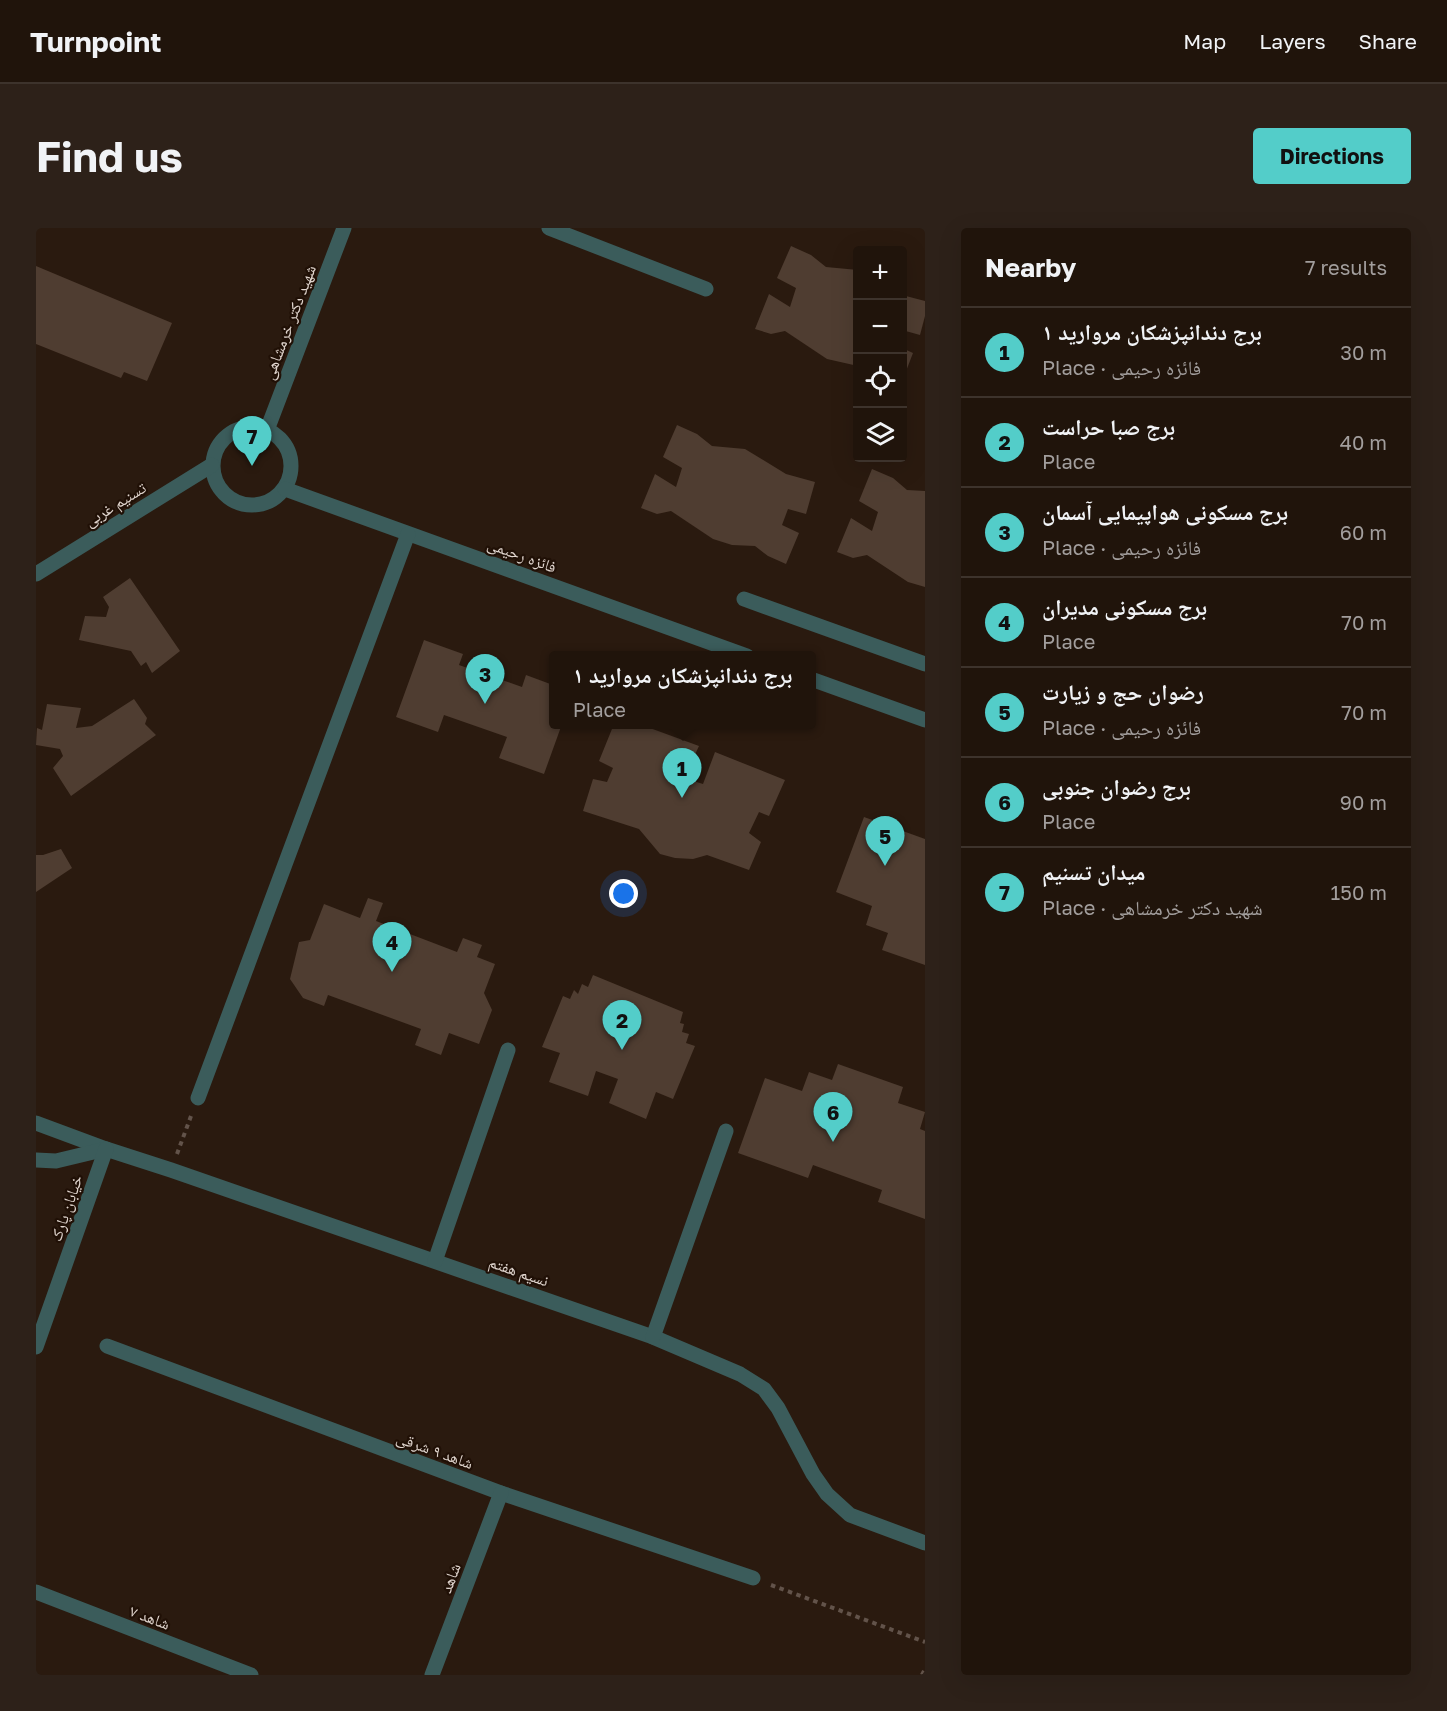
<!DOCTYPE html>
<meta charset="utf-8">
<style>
body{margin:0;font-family:"Golos Text","Noto Naskh Arabic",sans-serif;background:#2d2119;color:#f1f3f6}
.controls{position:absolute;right:18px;top:18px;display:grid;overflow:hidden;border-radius:6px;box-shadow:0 6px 24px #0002}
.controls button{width:54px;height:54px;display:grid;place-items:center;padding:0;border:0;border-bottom:2px solid #3d332c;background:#20140b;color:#f1f3f6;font:30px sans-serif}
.you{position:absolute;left:588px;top:666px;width:21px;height:21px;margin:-15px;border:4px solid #fff;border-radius:50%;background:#1a73e8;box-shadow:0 0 0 9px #1a73e833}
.badge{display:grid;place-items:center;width:39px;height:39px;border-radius:50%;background:#53cdc9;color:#111;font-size:20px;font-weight:700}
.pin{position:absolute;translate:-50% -50px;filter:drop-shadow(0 2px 3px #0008)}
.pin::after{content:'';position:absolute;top:32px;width:21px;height:18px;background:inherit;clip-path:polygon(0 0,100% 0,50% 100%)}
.popup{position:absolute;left:513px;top:423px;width:267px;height:78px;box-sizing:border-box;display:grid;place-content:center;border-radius:6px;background:#20140b;filter:drop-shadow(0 2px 4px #0005);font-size:20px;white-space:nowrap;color:#a29e9d}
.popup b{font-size:22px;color:#f1f3f6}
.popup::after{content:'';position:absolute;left:50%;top:100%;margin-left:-12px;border:12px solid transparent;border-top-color:#20140b}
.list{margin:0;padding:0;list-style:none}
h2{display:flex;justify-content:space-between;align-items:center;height:78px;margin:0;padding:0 24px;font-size:26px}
h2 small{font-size:20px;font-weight:400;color:#a29e9d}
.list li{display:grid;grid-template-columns:39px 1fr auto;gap:18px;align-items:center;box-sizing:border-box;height:90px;padding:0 24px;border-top:2px solid #3d332c}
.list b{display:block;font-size:22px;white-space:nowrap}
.list p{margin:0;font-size:20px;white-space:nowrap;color:#a29e9d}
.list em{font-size:20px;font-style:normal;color:#a29e9d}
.icon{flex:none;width:33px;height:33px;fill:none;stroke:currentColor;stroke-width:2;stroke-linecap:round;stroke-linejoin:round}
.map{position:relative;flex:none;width:889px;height:1447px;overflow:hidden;border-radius:6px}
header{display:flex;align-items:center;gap:36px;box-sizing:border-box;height:84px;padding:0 30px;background:#20140b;border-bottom:2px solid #3d332c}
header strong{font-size:28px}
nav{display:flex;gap:33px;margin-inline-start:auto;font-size:21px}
.intro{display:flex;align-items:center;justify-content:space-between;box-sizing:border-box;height:144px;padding:0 36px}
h1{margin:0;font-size:42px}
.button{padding:15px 27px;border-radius:6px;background:#53cdc9;color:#111;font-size:21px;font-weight:700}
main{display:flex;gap:36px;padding:0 36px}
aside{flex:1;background:#20140b;border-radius:6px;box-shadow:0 6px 24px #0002}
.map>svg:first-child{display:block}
</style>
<header>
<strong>Turnpoint</strong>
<nav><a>Map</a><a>Layers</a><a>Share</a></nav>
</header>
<div class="intro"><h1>Find us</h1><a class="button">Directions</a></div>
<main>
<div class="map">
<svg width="889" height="1447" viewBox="0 0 889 1447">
<rect width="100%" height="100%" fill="#2a1a0f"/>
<g fill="#4f3d31">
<path d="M755,18l20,9 15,12 32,3v96l-31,-7 -42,-28 -14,3 -16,-5 14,-35 21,13 6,-19 -19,-10z"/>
<path d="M0,38l136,57 -25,58 -23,-9 -3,6 -85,-34z"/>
<path d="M866,67l23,6v15l-5,19 -18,-5z"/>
<path d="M866,120l11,5 -10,26h-1z"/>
<path d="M641,197l20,9 15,12 33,3 41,25 29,8 -9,32 -18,-5 -6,16 17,8 -13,31 -18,-8 -13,-10 -23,-1 -19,-6 -42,-28 -14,3 -16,-6 14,-34 21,13 6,-19 -19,-11z"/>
<path d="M836,241l21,9 14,12 18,1v96l-17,-5 -41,-27 -14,3 -16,-6 14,-34 21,13 6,-19 -19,-11z"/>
<path d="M94,350l50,73 -28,22 -6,-11 -5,4 -10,-15 -52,-11 6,-24 21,1 3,-10 -6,-10z"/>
<path d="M388,412l39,14 -4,11 63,22 4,-12 27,10v39h9l-18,50 -45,-16 8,-21 -63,-22 -6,17 -42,-15z"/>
<path d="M98,471l13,19 -2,6 11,11 -85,61 -18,-28 10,-12 -3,-7 -24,-4 1,-17 5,2 5,-26 34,4 -5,20 16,-2z"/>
<path d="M578,496h25l60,22 -15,32 19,6 12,-32 70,28 -16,36 -10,-4 -10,21 12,9 -12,28 -42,-15 -14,4 -18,-1 -15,-4 -21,-25 -56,-18 10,-32 14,3 6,-14 -14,-7z"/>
<path d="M828,589l61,22v126l-43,-15 6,-17 -22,-8 6,-19 -36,-14z"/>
<path d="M25,621l11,19 -36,24v-37h7z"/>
<path d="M332,670l15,5 -7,18 81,31 6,-14 19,7 -5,12 18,7 -11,29 8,17 -13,34 -30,-11 -8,22 -26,-10 6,-16 -93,-34 -4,11 -21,-8 -13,-19 9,-37 11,-2 14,-36 36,14z"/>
<path d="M557,747l90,37 -3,11 4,1 -2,8 7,2 -3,9 9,3 -22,53 -17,-7 -10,27 -37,-16 9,-24 -22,-8 -8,25 -39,-14 11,-29 -18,-6 21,-51 7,3 4,-9 4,4 4,-10 6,3z"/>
<path d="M802,836l65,23 -5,16 27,9 -5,17 5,2v88l-47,-17 4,-12 -69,-25 -5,13 -70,-25 27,-75 37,13 7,-19 23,8z"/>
</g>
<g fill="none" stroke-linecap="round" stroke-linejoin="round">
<g stroke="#62534a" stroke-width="4" stroke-dasharray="4.5 4.5" stroke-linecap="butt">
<path d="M141,926l14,-38"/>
<path d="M735,1357l154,57"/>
<path d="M886,1447l3,-6"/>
</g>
<g stroke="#3b5c5b" stroke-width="15">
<path d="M513,0l157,61"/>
<circle cx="216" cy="238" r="39"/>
<path d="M231,202l77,-202"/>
<path d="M249,261l462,167"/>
<path d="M0,346l176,-109"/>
<path d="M708,371l181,65"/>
<path d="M775,451l114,41"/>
<path d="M162,870l210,-564"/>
<path d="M0,895l70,26 65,21 482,167 87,37 24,15 14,19 35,66 14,20 23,21 75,28"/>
<path d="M0,932l20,1 50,-12"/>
<path d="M399,1033l73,-211"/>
<path d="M617,1109l73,-206"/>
<path d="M71,1118l394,147 252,85"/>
<path d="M0,1119l70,-198"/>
<path d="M0,1364l215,83"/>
<path d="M396,1447l69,-182"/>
</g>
</g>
<g text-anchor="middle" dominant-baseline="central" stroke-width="4.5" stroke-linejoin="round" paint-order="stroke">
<g font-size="16" fill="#e0d5ce" stroke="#201006">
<text transform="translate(253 94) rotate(-69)">شهید دکتر خرمشاهی</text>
<text transform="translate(79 276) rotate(-32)">تسنیم غربی</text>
<text transform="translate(486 327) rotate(20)">فائزه رحیمی</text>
<text transform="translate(30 980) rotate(-71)">خیابان پارک</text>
<text transform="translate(483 1043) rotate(19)">نسیم هفتم</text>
<text transform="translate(399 1222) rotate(20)">شاهد ۹ شرقی</text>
<text transform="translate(414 1350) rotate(-69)">شاهد</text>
<text transform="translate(114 1389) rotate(21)">شاهد ۷</text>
</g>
</g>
</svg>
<div class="controls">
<button>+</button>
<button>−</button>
<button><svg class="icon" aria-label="locate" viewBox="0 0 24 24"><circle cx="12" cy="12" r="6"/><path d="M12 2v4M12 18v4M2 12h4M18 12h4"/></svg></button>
<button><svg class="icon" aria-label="layers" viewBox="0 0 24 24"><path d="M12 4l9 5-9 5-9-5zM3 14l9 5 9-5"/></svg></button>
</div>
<div class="you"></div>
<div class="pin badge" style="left:646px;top:570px">1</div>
<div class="popup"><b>برج دندانپزشکان مروارید ۱</b>Place</div>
<div class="pin badge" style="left:586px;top:822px">2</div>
<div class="pin badge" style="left:449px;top:476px">3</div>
<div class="pin badge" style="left:356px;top:744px">4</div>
<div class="pin badge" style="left:849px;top:638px">5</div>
<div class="pin badge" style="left:797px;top:914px">6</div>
<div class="pin badge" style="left:216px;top:238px">7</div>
</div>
<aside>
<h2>Nearby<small>7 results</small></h2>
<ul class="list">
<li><span class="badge">1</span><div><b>برج دندانپزشکان مروارید ۱</b><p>Place · فائزه رحیمی</p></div><em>30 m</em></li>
<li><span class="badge">2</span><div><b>برج صبا حراست</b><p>Place</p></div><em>40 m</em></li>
<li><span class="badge">3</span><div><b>برج مسکونی هواپیمایی آسمان</b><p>Place · فائزه رحیمی</p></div><em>60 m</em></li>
<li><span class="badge">4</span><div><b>برج مسکونی مدیران</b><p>Place</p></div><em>70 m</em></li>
<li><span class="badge">5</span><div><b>رضوان حج و زیارت</b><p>Place · فائزه رحیمی</p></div><em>70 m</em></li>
<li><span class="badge">6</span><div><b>برج رضوان جنوبی</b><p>Place</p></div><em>90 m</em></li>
<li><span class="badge">7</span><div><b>میدان تسنیم</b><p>Place · شهید دکتر خرمشاهی</p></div><em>150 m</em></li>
</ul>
</aside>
</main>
